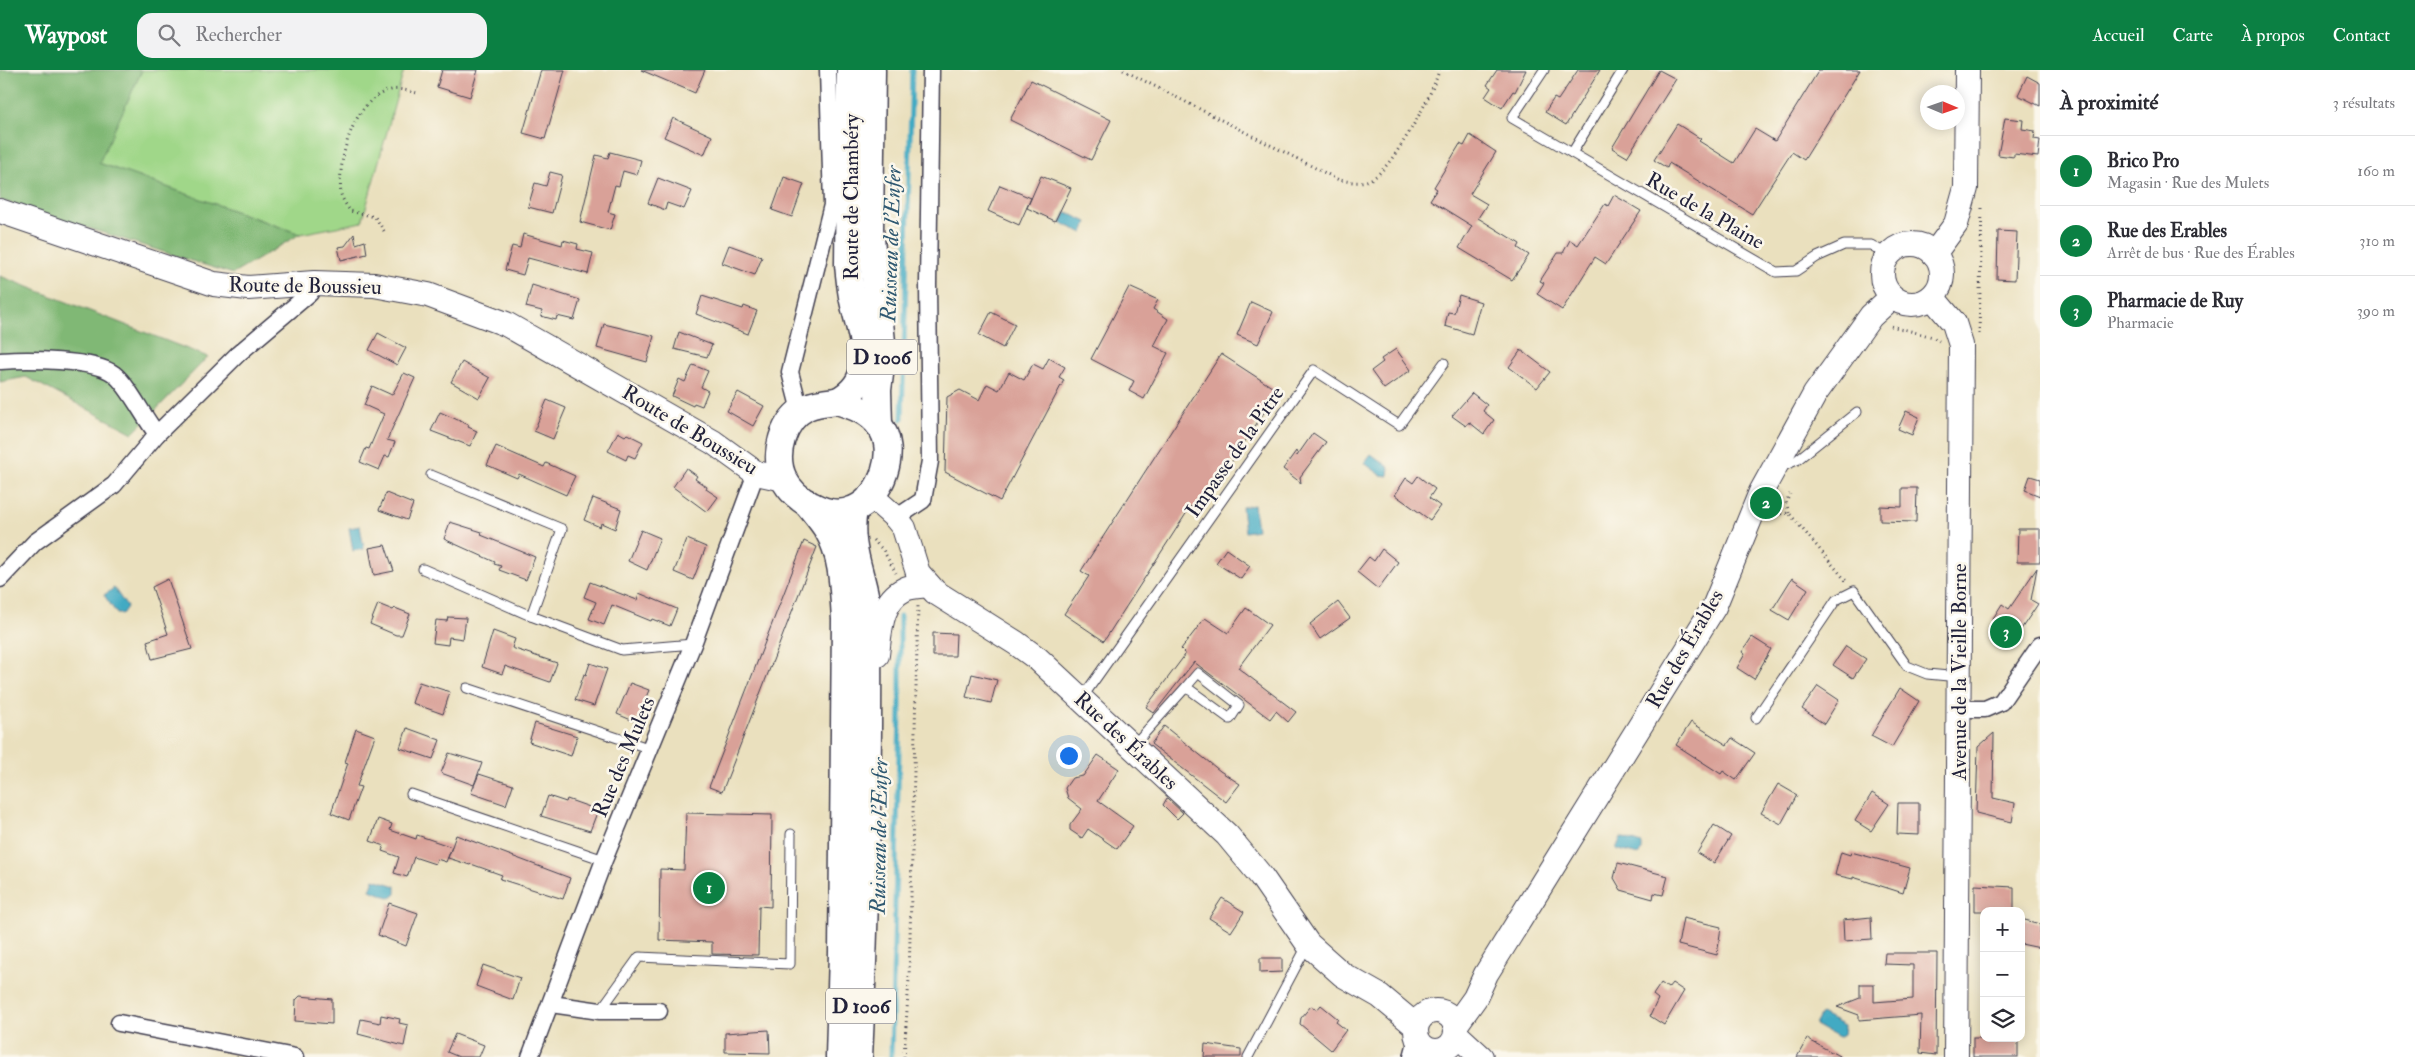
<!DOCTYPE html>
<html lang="fr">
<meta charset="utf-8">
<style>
body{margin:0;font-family:"IM FELL Double Pica",serif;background:#f2f2f3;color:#2b2b33}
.controls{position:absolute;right:15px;bottom:15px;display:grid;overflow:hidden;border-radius:10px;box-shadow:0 2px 12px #0003}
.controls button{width:45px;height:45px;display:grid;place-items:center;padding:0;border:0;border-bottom:1px solid #e1e1e2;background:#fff;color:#2b2b33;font:25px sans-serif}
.compass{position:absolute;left:1920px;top:15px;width:45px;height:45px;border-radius:50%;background:#fff;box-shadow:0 2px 12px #0003;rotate:92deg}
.you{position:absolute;left:1068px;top:685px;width:18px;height:18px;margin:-12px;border:4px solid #fff;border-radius:50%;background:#1a73e8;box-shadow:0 0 0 8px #1a73e833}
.badge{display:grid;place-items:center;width:32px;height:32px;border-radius:50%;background:#0b8043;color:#fff;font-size:16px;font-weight:700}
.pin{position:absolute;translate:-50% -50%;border:2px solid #fff;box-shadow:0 1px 5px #0006}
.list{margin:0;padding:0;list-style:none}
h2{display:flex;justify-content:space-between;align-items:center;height:65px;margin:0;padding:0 20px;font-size:21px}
h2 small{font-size:16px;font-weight:400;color:#7c7c81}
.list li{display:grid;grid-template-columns:32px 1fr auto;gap:15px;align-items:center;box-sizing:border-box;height:70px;padding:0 20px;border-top:1px solid #e1e1e2}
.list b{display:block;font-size:19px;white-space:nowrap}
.list p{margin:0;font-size:16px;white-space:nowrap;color:#7c7c81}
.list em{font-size:16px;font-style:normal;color:#7c7c81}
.icon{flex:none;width:28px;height:28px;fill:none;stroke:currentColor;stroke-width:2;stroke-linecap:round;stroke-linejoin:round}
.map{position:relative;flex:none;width:2040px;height:987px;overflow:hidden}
header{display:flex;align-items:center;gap:30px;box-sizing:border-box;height:70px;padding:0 25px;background:#0b8043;color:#fff}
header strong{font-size:24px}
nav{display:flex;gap:28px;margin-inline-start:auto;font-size:18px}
.search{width:350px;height:45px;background:#f2f2f3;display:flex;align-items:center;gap:12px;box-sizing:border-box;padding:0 18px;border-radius:15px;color:#7c7c81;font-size:19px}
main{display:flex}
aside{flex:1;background:#fff}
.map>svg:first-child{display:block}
</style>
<header>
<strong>Waypost</strong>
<div class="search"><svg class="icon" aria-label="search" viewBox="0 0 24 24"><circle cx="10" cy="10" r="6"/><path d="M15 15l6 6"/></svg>Rechercher</div>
<nav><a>Accueil</a><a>Carte</a><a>À propos</a><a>Contact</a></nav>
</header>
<main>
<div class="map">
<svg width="2040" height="987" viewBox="0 0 2040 987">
<rect width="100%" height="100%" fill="#fbf7ec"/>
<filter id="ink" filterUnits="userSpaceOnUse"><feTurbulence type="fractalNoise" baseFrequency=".02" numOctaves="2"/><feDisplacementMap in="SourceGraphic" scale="10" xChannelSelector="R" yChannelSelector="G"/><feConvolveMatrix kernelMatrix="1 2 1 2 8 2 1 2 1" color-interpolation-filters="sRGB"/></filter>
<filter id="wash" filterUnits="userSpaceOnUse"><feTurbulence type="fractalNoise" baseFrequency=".0096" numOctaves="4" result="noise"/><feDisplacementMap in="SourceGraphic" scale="20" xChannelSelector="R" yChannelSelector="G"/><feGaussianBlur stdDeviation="1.12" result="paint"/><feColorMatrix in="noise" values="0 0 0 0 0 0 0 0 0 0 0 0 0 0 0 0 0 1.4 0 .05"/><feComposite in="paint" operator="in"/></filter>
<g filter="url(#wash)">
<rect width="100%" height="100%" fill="#eae0be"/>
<path fill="#a0d789" stroke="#617c62" d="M142,0h262l-42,152 -62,12 -202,-71z"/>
<g fill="#80b875" stroke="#516d58">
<path d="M0,0h142l-43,93 201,71 -67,40 -233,-74z"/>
<path d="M0,206l208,81 -75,76 -107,-56 -26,5z"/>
</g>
<g fill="#43aac3" stroke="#32667f">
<path d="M1066,142l21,10 -4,11 -22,-10z"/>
<path d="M1371,384l18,13 -1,9 -7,-1 -17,-12z"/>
<path d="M1254,435l3,25 -12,2 -3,-25z"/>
<path d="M360,456l4,23 -11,2 -4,-23z"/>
<path d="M114,518l13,19 -5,7h-5l-13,-19z"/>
<path d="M1621,767l21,7v7l-4,4 -22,-6z"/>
<path d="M374,809l22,7v8l-5,4 -21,-8z"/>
<path d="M1821,944l23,12 -1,9 -5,3 -23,-13z"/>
</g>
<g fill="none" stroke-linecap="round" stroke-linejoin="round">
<g stroke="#43aac3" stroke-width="5">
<path d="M902,349l10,-349"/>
<path d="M891,987l9,-344v-97"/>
</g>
</g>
<g id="blocks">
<g fill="#d9a198">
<path d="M442,0h36l-8,27 -33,-10z"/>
<path d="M541,0h24l-20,69 -22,-6z"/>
<path d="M641,0h64l-10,23z"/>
<path d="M1497,0h29l-11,22 -2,-1 -11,17 -17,-11 6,-9 -4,-3z"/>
<path d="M1578,0h22l-34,55 -21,-13 9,-14 4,2z"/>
<path d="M1659,0l17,9 -49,78 -15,-9z"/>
<path d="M1819,0h41l-56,90 -12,-8 -40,62 -83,-51 -2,5 -13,-8 23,-36 24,15 -2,2 35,22 21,-34 20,12z"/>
<path d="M2027,6l13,7v23l-22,-11z"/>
<path d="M1031,10l80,40 -20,40 -81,-40z"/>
<path d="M673,48l39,18 -8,19 -40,-18z"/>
<path d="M2005,48l18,2 -1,9 13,2 -1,8 6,1 -2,17 -24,-3v3l-16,-2z"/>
<path d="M1470,65l26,17 -26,42 17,10 -9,14 42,26 -2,4 11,7 -17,25 -53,-32 13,-22 -42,-26 7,-11 -3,-2 26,-43 4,2z"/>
<path d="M610,82l31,8 -4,15 -14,-4 -4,15 -4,-1 -7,27 7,2 -5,16 -30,-8 16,-67 12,3z"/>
<path d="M550,102l12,3 -10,38 -24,-6 7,-24 11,3z"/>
<path d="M1041,106l30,12 -16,33 -28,-13z"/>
<path d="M784,107l20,7 -12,33 -20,-7z"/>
<path d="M658,108l34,13 -8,18 -17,-6 -2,7 -17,-7z"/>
<path d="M1000,115l31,13 -12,27 -31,-14z"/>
<path d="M1614,125l27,16 -35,53 -11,-7 -33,53 -25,-16 7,-11 -4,-2 18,-28h5l7,-13 8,5 27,-41 3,2z"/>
<path d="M1998,161l19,1 -2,48 -18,-1z"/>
<path d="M354,164l2,10 9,-3 2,13 -26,6 -3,-13 7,-1z"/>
<path d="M523,164l39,11 1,-5 15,4 -1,5 16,4 -5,21 -60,-16 -5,17 -18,-5 7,-24 8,2z"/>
<path d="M729,175l33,12 -7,18 -33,-12z"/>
<path d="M532,215l48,15 -6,20 -17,-4 -1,4 -15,-4 1,-5 -16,-4z"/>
<path d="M1129,217l29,13 -5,9 15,10 -14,27 14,7 -24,46 -15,-8 5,-10 -43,-22z"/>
<path d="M1459,225l22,7 -9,32 -27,-8 3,-14 6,1z"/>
<path d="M702,226l41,13 1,-3 13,5 -9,23 -52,-20z"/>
<path d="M1251,232l22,10 -15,32 -21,-9z"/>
<path d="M991,242l24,12 -12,24 -24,-13z"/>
<path d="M604,254l50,12 -7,26 -50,-14z"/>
<path d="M679,262l33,13 -5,12 -33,-8z"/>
<path d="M378,263l28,15 -9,17 -28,-15z"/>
<path d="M1396,279l15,21 -27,19 -13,-18 12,-9 -2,-3z"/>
<path d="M1521,280l29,22 -13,16 -28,-21z"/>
<path d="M1221,284l57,37 -79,121 -8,-6 -87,135 -40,-27 25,-38 -8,-5z"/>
<path d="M1049,288l16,9 -6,10 5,3 -64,121 -55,-29 2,-75 13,-7 19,10 8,-16 12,6 10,-18 15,8 9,-16 10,5z"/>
<path d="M462,292l28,16 -11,20 -28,-16z"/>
<path d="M693,295l15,6 -7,16 7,4 -6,15 -8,-3 -1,3 -21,-10 7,-17 6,3z"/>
<path d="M404,303l11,5 -28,62 8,2 -6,15 -4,-1 -6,14 -19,-8 6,-14 3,1 15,-35 -20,-9 8,-19 20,9z"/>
<path d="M738,322l26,14 -11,20 -26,-15z"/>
<path d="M1472,323l15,12 -4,6 11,9 -10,14 -15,-12 -3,4 -14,-10z"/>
<path d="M547,330l19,8 -13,31 -19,-8z"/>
<path d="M1906,341l13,6 -7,18 -14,-6z"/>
<path d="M440,342l29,13 -1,2 9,4 -7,15 -39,-15z"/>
<path d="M618,362l7,4 2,-2 16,8 -8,16 -7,-3 -2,5 -18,-9z"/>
<path d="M1313,363l13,9 -26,35 1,6 -18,-14 13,-18 1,5z"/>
<path d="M496,376l48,21 2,-4 29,13 -9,19 -47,-21 -2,4 -30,-13z"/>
<path d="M686,398l11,8 -2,3 12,8 -1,2 12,8 -11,15 -34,-25z"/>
<path d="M1418,406l17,13 -6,9 11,8 -10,14 -35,-25 11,-17 7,5z"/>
<path d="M2030,406l10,3v17l-15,-6z"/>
<path d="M1902,418h15l-1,34 -36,-1v-15l22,1z"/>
<path d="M386,423l27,11 -6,16 -28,-10z"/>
<path d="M593,428l28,11 -6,20 -14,-6 -1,4 -16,-7z"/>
<path d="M450,452l32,10 -1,3 54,22 -9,23 -27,-10 2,-4 -7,-2 1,-2 -51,-23z"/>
<path d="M2018,459h22v33h-23z"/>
<path d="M641,460l19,8 -13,32 -19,-9z"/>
<path d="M687,469l19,8 -13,33 -19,-8z"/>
<path d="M804,471l13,6 -95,245 -13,-5z"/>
<path d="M385,475l9,26 -20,4 -5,-27z"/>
<path d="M1226,479l24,17 -9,13 -25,-16z"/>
<path d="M1382,479l16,13 -20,27 -21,-17 12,-15 5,4z"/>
<path d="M2037,498l-6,32 7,4 -27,40 -18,-11 6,-8 -7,-5 10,-16 7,5z"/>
<path d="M1792,508l16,11 -19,31 -17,-10z"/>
<path d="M168,509l24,70 -40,10 -5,-18 21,-7 -16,-47z"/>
<path d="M590,512l47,18 2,-7 38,16 -7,17 -18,-7 -1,2 -39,-16 -8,20 -15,-6 7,-17 -12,-5z"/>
<path d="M1338,532l12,16 -30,21 -10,-15z"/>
<path d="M378,534l15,6 2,-2 15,6 -8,21h-6l-26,-11z"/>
<path d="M1246,538l24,17 -32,43 58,44 -8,10 -12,-11 -6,8 -76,-57 -40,51 -8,-6 39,-52v-2l-4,-4 24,-31 23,15z"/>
<path d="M448,547l18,1 -3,21 -14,-2 -1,8 -15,-2 3,-23 11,1z"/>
<path d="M493,561l22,8 -3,9 45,15 -7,19 -45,-16 -3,8 -20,-7z"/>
<path d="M933,563l23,1 -1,22h-22z"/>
<path d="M1752,567l19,12 -17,30 -17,-11 8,-14 -3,-2z"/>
<path d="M1846,576l20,13 -13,19 -20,-13z"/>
<path d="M590,593l17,6 -13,37 -19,-6 9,-26 2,1z"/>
<path d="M972,604l25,6 -6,23 -25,-6z"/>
<path d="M419,612l31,10 -7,22 -31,-11z"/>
<path d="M630,613l19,7 -13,32 -19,-8z"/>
<path d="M1818,616l21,14 -15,24 -22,-15z"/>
<path d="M1900,618l19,13 -27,46 -21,-11z"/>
<path d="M1691,652l36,23 5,-7 23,15 -19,27 -13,-9 -2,3 -45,-29z"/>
<path d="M535,653l42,13 -6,20 -42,-14z"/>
<path d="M1164,656l56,45 20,13 -14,18 -75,-58z"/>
<path d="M407,658l33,12 -7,19 -33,-11z"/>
<path d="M356,659l19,7 -18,50 4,1 -12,33 -18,-7 17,-50 -3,-1z"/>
<path d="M1994,663l-1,65 22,5 -3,19 -36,-9 2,-66z"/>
<path d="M449,683l33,10 -8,22 -33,-12z"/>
<path d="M1098,685l21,14 -21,32 35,25 -16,23 -29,-20 -6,9 -12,-8v-5l12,-16 -14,-11 -3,-10 7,-10 11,-2z"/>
<path d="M479,704l34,11 -7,20 -35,-12z"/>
<path d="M1778,714l19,11 -16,29 -20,-11z"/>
<path d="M1872,723l17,11 -18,27 -16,-10z"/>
<path d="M548,726l18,6 1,-3 31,11 -8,21 -49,-15z"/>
<path d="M1167,728l16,15 -6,6 -14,-14z"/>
<path d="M1898,733h21v32l-22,-1z"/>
<path d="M686,743l86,2 -1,92 -12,-1 -1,49 -46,-1v-12l-53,-2 1,-71 24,1z"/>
<path d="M378,749l14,5 -2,6 26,9 1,-4 35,12 -6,15 -9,-3 -2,5 -21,-7 -7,20 -13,-4 5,-16 -17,-6 2,-5 -14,-5z"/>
<path d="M1714,755l17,11 -17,27 -17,-10z"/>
<path d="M456,765l114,43 -7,21 -63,-20 2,-4 -31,-11 -1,1 -22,-7z"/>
<path d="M1841,782l9,3 1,-3 59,16 -7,25 -50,-16v2l-18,-4z"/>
<path d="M1618,793l50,13 -5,19 -9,-2 -1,6 -32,-9 -7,-12z"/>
<path d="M1975,815l39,2v24h-39z"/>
<path d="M1222,828l22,14 -13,20 -22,-14z"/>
<path d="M389,833l29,10 -12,33 -28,-11z"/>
<path d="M1871,847l1,22 -28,2 -1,-21z"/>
<path d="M1683,848l38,9 -4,28 -39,-10z"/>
<path d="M2021,849l19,5v24l-19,-4z"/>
<path d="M1885,883h52l-1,102 -16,-2 1,-38 -62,5v-5l-22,-8 23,-9v-14h14v18l39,-3v-34l-29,-1z"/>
<path d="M1260,888h22v14l-22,1z"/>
<path d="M483,895l37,13 -7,22 -37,-14z"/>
<path d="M1661,913l7,5 4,-5 12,8 -20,34 -14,-9 8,-17 -5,-4z"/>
<path d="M300,926l32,3v25l-37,-3 1,-21z"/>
<path d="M1321,935l17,14 -2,3 10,8 -15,20 -31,-26 1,-6 10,-12 6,4z"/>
<path d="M381,945l19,4 -1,4 9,2 -4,21 -46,-12 3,-15 19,4z"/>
<path d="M769,960l1,23 -45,-1v-19z"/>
<path d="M455,964l29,11 -5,12h-20l-12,-5z"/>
<rect x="1973" y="968" width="45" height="19"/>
<path d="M1807,969l34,18h-44z"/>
<path d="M1205,974l36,5v8h-37z"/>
</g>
</g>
</g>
<g filter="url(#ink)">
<use href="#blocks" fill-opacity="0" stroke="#403e4f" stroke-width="1"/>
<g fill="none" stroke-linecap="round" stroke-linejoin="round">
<defs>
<g id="lane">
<path d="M1544,0l-32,48 264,154 20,-1 21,-14 27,-12h27l17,10"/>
<path d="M1572,83l51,-83"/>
<path d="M1781,397l16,-7 60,-48"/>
<path d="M431,405l131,54 -31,87"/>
<path d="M423,499l108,47 91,34 71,-6"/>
<path d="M467,618l184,61"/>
<path d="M1082,628l232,-328 85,55 45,-62"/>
<path d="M1756,648l80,-118 18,-9 53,75 20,8 32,3"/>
<path d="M1132,677l54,-60 44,32 9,-14 -41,-32 -12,14"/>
<path d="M411,724l193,66"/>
<path d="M600,941l39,-54 151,7 1,-130"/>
<path d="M1248,987l60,-113"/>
</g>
<g id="street">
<path d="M0,291c25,-2 95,-2 114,13 15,12 30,44 43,60l81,-80 72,-61 4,-10"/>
<path d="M800,341l-10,-39 42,-167 -4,-135"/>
<path d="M896,448l27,-18 7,-39 -2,-176 3,-215"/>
<path d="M0,509l35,-37 79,-57 43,-51"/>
<path d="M1959,639h26l16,-7 39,-57"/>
<path d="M551,934l49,7h59"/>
<path d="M119,953l176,34"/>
<path d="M530,987l74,-197 89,-216 63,-171"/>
<path d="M1412,987l5,-18"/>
<path d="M1430,987l6,-6"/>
</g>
<g id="secondary">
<path d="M0,141l214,73 34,4 66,-5 60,2 54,10 78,29 207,118 43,31 28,6"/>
<circle cx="1912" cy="204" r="30"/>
<path d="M1934,184l22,-30 10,-36 1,-118"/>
<path d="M1932,227l22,26 7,22 -5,712"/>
<path d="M870,425l26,23 8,10 14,45 17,19 81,51 22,16 189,176 34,41 47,68 35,31 37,21 36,30"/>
<path d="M877,585c3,-24 3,-54 28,-66 6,-3 16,-3 23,-4"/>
<circle cx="1436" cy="961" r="20"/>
<path d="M1455,956l20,-28 11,-24 228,-367 47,-115 54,-98 56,-78 21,-19"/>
<path d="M1456,964l25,23"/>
</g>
<g id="primary">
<path d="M872,0l-2,160 13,121 -5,39 1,35"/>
<path d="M837,331c16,5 31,10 42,24 20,24 3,73 -25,84 -14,7 -30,3 -43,-4 -11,-5 -22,-15 -27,-26 -12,-24 -1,-60 23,-72 9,-4 21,-5 30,-6z"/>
<path d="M837,331c45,-22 22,-69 15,-105 -2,-11 -3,-21 -4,-32l2,-194"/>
<path d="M807,433c7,9 15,18 21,28 15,25 15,60 17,88l-3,334 -3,104"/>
<path d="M854,440c-8,41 14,72 14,111 1,146 -2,291 -9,436"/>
</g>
</defs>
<use href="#lane" stroke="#403e4f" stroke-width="11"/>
<use href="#street" stroke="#403e4f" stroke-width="19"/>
<use href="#secondary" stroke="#403e4f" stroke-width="26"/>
<use href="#primary" stroke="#403e4f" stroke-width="29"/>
<g stroke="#403e4f" stroke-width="3" stroke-dasharray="1 4" stroke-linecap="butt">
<path d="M1123,0l216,110c13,2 25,5 37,-4 18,-13 58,-83 63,-106"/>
<path d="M384,161l-9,-14 -25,-6c-3,-5 -8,-12 -9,-17 -4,-33 12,-96 50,-104 8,-2 18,1 26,3"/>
<path d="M1891,256l42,11 6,4"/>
<path d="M1979,264l3,-126"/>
<path d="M1789,443l-3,-11 4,-8"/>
<path d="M1771,445l18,-2 58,69"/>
<path d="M873,470l10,10 13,23"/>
<path d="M904,987l5,-78 9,-374"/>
</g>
<use href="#lane" stroke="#fff" stroke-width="9"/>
<use href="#street" stroke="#fff" stroke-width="16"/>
<use href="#secondary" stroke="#fff" stroke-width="24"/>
<use href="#primary" stroke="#fff" stroke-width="26"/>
</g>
</g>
<g text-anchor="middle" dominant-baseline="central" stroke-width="5" stroke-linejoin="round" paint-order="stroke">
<g fill="#fbf7ec" stroke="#636270" stroke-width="1">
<rect x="847" y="269.5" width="70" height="35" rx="4"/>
<rect x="826" y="918.5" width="70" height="35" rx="4"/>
</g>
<g font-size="20" font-weight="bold" fill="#22223b">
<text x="882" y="287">D 1006</text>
<text x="861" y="936">D 1006</text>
</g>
<g font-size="21" fill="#22223b" stroke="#fbf7ec">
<text transform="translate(851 127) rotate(-90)">Route de Chambéry</text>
<text transform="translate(1705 141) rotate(30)">Rue de la Plaine</text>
<text transform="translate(305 216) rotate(1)">Route de Boussieu</text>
<text transform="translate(690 360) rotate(31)">Route de Boussieu</text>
<text transform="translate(1235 382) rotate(-55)">Impasse de la Pitre</text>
<text transform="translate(1685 579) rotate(-60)">Rue des Érables</text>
<text transform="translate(1959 602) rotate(-90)">Avenue de la Vieille Borne</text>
<text transform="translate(1126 671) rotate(43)">Rue des Érables</text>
<text transform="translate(624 687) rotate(-67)">Rue des Mulets</text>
</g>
<g font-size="22" font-style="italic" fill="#2f5871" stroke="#fbf7ec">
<text transform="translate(891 174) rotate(-88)">Ruisseau de l'Enfer</text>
<text transform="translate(879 766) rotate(-89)">Ruisseau de l'Enfer</text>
</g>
</g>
</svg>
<div class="controls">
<button>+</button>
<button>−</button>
<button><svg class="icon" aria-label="layers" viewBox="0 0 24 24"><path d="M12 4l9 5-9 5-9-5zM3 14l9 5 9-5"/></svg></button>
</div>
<svg class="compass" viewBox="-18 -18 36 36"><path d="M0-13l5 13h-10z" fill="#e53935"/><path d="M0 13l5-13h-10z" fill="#7c7c81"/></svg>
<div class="you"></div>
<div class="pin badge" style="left:709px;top:818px">1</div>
<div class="pin badge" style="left:1766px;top:433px">2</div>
<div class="pin badge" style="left:2006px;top:562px">3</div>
</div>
<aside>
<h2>À proximité<small>3 résultats</small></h2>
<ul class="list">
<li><span class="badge">1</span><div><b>Brico Pro</b><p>Magasin · Rue des Mulets</p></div><em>160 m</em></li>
<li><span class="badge">2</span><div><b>Rue des Erables</b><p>Arrêt de bus · Rue des Érables</p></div><em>310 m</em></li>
<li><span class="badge">3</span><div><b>Pharmacie de Ruy</b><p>Pharmacie</p></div><em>390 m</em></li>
</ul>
</aside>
</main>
